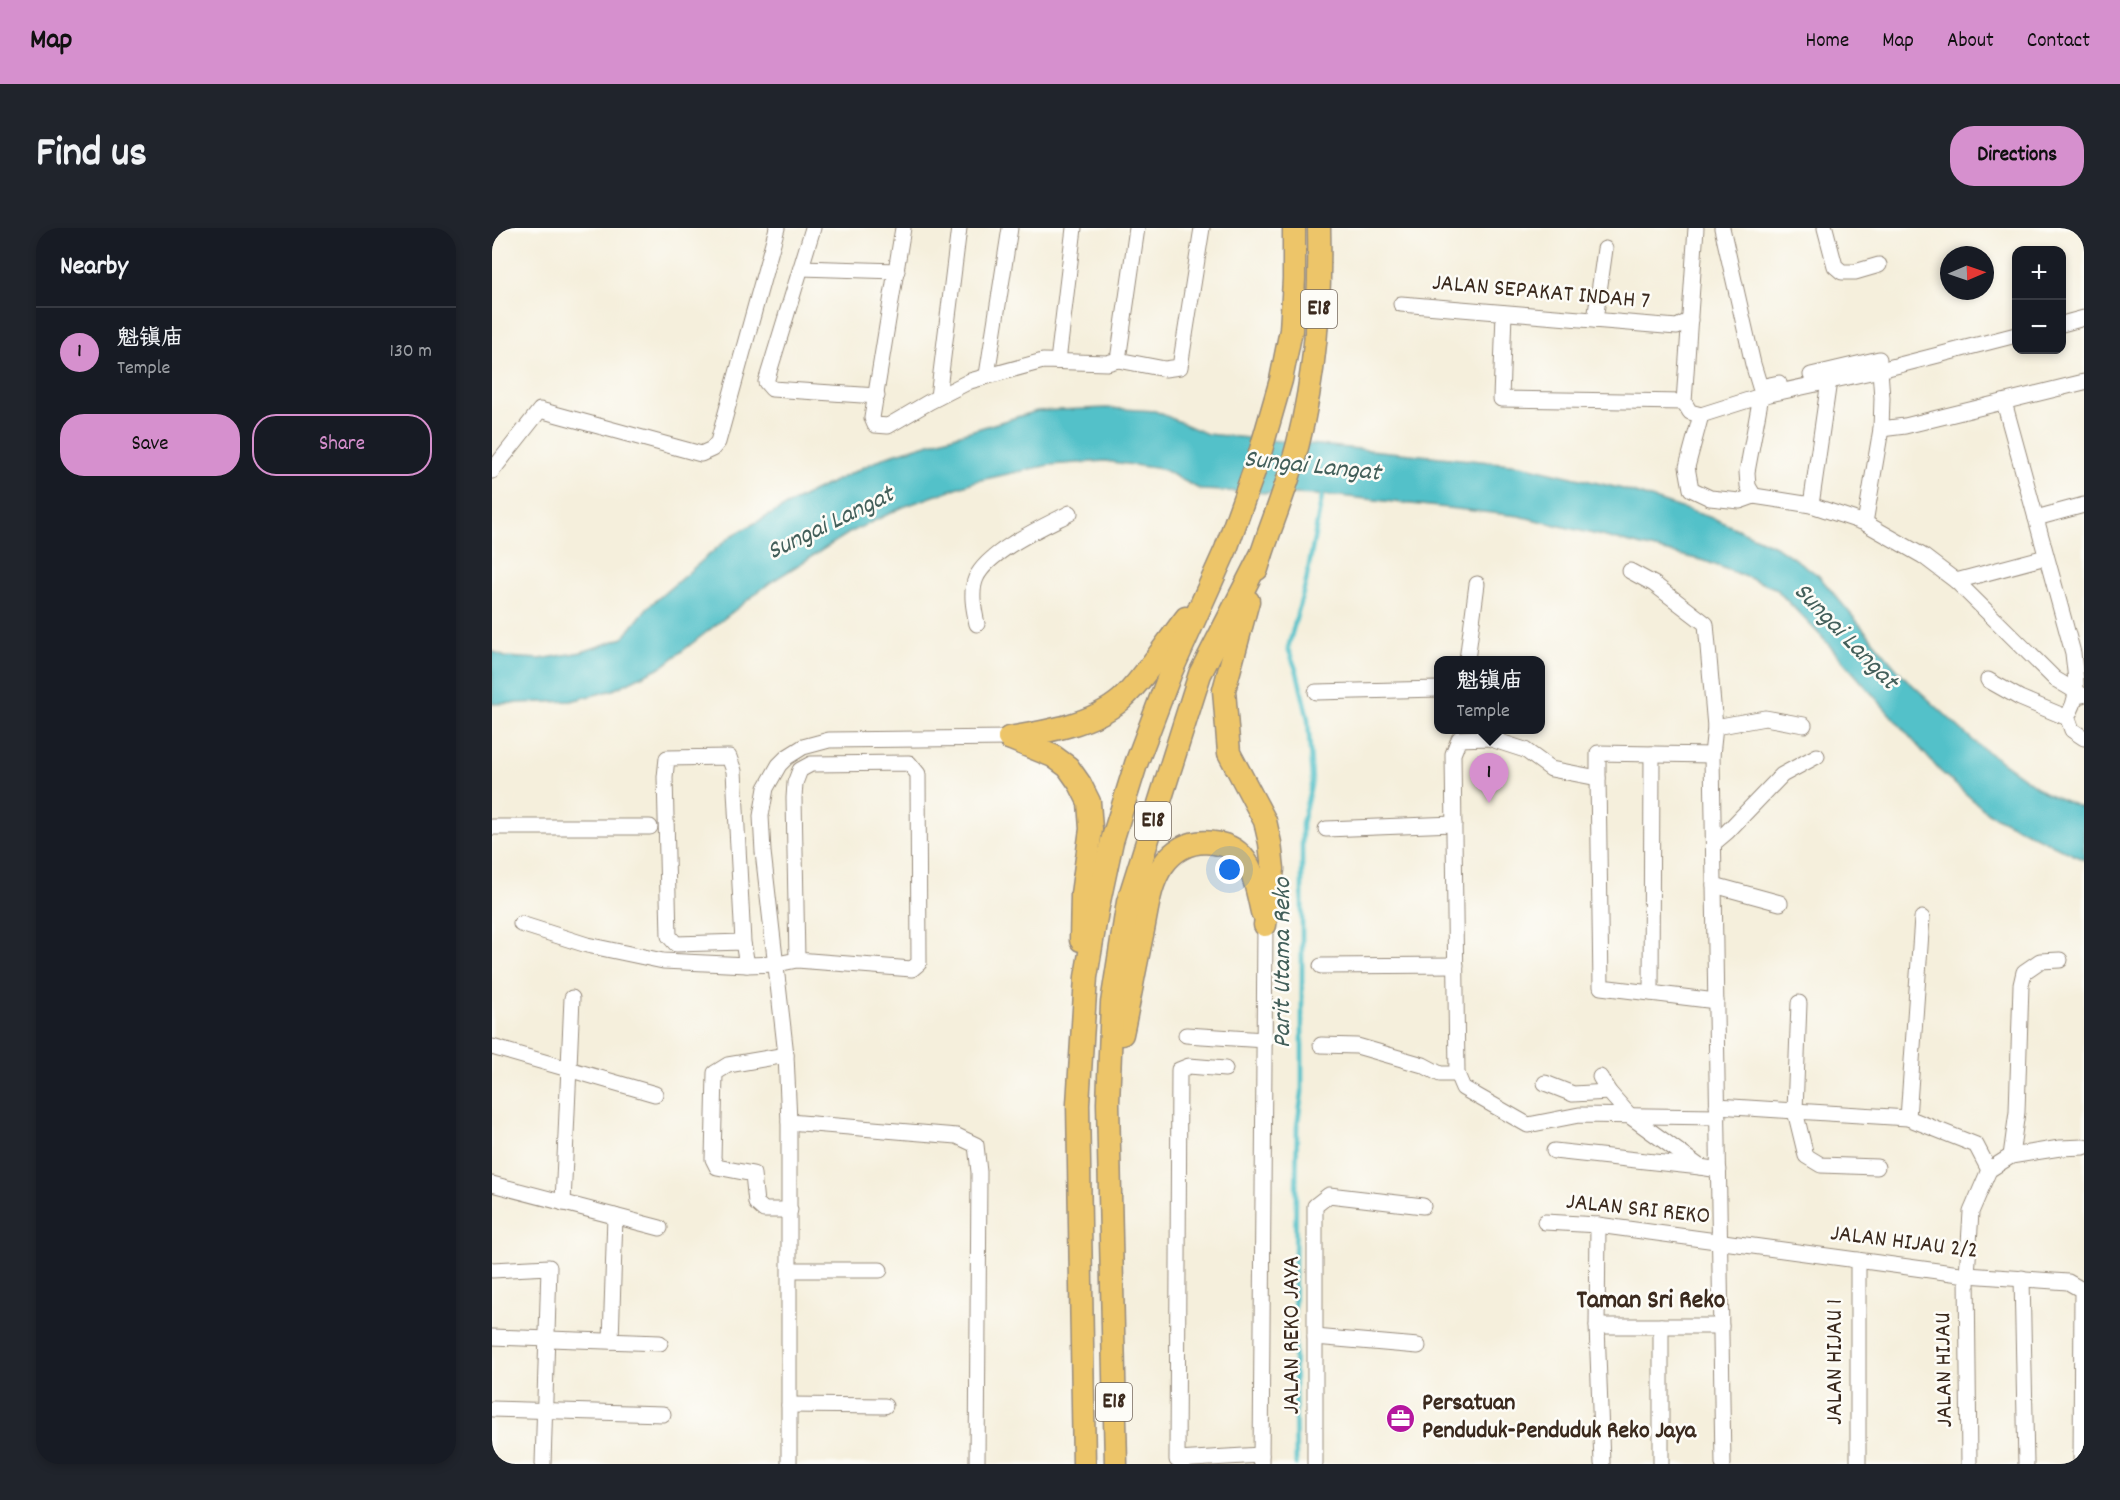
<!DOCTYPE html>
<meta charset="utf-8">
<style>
body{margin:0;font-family:Dekko,"LXGW WenKai TC",sans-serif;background:#20242c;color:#f1f3f6}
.controls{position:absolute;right:18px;top:18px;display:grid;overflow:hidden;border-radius:12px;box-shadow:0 3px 9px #0003}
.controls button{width:54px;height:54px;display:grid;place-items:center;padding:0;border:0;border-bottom:2px solid #363941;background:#171b24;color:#f1f3f6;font:30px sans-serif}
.compass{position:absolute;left:1448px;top:18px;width:54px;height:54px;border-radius:50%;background:#171b24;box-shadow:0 3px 9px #0003;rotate:88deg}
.you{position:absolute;left:738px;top:642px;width:21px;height:21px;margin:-15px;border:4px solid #fff;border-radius:50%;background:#1a73e8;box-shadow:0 0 0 9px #1a73e833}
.badge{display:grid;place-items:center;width:39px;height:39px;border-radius:50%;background:#d690ce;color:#111;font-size:20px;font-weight:700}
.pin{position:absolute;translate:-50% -50px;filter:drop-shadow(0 2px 3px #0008)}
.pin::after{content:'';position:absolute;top:32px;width:21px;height:18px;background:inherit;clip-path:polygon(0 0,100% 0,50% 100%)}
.popup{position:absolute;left:942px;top:428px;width:111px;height:78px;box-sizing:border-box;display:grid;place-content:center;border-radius:12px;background:#171b24;filter:drop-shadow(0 2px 4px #0005);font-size:20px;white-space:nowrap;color:#9ea1a6}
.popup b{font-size:22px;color:#f1f3f6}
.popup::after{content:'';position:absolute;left:50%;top:100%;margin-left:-12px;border:12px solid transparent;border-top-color:#171b24}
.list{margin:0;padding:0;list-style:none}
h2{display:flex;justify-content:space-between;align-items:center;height:78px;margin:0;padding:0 24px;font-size:26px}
h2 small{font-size:20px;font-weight:400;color:#9ea1a6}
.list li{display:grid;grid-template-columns:39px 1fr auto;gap:18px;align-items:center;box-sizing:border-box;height:90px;padding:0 24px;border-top:2px solid #363941}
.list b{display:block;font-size:22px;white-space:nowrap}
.list p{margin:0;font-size:20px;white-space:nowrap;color:#9ea1a6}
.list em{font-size:20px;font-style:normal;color:#9ea1a6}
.actions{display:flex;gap:12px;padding:18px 24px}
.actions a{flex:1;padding:14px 0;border:2px solid #d690ce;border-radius:24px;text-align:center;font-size:21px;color:#d690ce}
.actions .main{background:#d690ce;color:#111}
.map{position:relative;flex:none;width:1592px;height:1236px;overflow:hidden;border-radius:24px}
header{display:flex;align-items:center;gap:36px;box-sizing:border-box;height:84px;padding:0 30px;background:#d690ce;color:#111}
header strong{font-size:28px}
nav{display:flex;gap:33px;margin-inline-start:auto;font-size:21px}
.intro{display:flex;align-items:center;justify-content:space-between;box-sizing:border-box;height:144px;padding:0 36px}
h1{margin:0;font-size:42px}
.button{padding:15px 27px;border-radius:24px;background:#d690ce;color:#111;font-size:21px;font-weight:700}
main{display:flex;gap:36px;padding:0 36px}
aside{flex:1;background:#171b24;border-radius:24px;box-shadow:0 3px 9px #0003}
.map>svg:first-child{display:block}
</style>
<header>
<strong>Map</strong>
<nav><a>Home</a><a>Map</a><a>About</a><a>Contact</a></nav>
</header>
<div class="intro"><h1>Find us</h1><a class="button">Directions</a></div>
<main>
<aside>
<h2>Nearby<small></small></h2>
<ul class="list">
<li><span class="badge">1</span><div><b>魁镇庙</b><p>Temple</p></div><em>130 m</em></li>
</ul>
<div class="actions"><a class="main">Save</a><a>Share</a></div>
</aside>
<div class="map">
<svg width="1592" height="1236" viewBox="0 0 1592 1236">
<rect width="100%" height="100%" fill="#fdfcf7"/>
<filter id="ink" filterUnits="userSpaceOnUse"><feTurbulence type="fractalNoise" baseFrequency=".0167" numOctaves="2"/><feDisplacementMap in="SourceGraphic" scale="12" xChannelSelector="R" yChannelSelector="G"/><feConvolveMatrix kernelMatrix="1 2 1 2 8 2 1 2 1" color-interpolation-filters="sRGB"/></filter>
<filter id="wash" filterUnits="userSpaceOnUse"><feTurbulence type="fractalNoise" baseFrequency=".008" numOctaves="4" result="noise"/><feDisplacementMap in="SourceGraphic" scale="24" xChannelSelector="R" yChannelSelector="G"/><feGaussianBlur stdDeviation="1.35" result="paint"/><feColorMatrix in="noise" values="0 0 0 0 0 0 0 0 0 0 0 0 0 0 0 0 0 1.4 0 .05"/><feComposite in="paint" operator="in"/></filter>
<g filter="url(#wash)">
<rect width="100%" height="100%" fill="#f5efdc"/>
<path fill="#53c1c9" stroke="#477674" stroke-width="1.5" d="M615,180l48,3 52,23 314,31 102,24 92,30 62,28 41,28 85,101 75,69 66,47 40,17v51l-96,-47 -48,-42 -119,-135 -46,-48 -70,-27 -186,-45 -179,-20 -139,-6 -39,-21 -57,-8 -56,4 -73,16 -73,26 -54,26 -78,49 -107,83 -51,25 -42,11 -79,3v-53l13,6 35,2 42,-7 41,-14 24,-30 84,-72 81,-44 75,-36 150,-45z"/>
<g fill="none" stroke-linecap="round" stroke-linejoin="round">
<path stroke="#53c1c9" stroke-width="4.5" d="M804,1236l-2,-142 3,-195 5,-34v-270l10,-42 -4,-62 -11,-47 -9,-24 18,-66 17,-91"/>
</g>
</g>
<g filter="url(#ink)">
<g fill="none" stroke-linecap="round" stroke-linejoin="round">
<defs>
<g id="minor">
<path d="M321,0l-47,154 6,7 105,7"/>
<path d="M411,0l-31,190 3,7 13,1 41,-24 41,-21 73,-20 64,2 11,-3 47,9 15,-2 22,-139"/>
<path d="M1204,0l-12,174 6,10 11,3 60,-19 119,-26 136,-35"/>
<path d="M1230,0l31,136 7,23 19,-4"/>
<path d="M1333,0l10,38 7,6h13l24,-7"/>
<path d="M309,40l96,3"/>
<path d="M909,76l276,23 13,-7"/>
<path d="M1012,85l-3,86 183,3"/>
<path d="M1103,92l10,-71"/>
<path d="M1570,96l22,-6"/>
<path d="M626,132l19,-132"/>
<path d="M566,133l16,-133"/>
<path d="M1388,142l2,28 -1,31 24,-3 179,-44"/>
<path d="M495,147l23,-147"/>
<path d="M1319,147l68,-16"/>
<path d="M446,169l21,-169"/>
<path d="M1209,187l-14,52 4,22 19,9 30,3 14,-5 57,9 54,18 16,-94"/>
<path d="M0,243l48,-61 161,44 11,-5 6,-7 59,-214"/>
<path d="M1262,268l-6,-10 -1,-14 14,-76"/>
<path d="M1319,277l18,-124"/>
<path d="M1544,290l48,-13"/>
<path d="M1373,295l58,33 33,25 99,98 27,16"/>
<path d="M1138,343l24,13 52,40 9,103"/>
<path d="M1464,353l90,-24"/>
<path d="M485,396c-3,-14 -7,-32 -1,-46 12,-27 69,-52 94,-65"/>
<path d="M975,432l10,-76"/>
<path d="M1496,452l32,18 43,18h4c14,-18 8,-41 6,-63l-69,-251"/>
<path d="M824,464l122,-3"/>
<path d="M1575,488l5,14 12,8"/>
<path d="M1220,527l-114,-2v25l3,209 115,14"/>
<path d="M1106,550l-47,-9 -26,-19 -37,-12 -29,1 -6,15 4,320 6,14 65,37 51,-10 139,2"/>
<path d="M0,599h158"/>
<path d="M834,601l128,-5"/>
<path d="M1222,615l13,-11 55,-57 35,-19"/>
<path d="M1222,657l66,18"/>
<path d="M29,696l66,21 76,16 84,4 30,-1 20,-4 115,9 7,-6 -1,-189 -9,-11 -98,1 -11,6 -5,13 -1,15 3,162"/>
<path d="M251,714l-67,2 -7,-8 -4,-159 2,-19 62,-1 5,14 9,171 4,23"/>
<path d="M829,738l135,-1"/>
<path d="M1159,765l1,-239"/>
<path d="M1307,775l-4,108 11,45 15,9 56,2"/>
<path d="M694,807l79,5"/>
<path d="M829,817l36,1 66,19 17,9h17"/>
<path d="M0,819l163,47"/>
<path d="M294,827l-58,10 -13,8 -2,86 4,8 36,7 3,29 8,7h26"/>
<path d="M733,841l-36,-3 -10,4 -2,390 84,-5"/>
<path d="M1108,849l9,15 22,25 69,50 19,3"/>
<path d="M1053,855l28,11 36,-2"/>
<path d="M1225,878l191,12 68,27 13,25"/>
<path d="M1416,890l14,-200"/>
<path d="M297,894l168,14 19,9 3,27 -2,292"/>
<path d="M1062,923l146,16"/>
<path d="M1519,928l6,-44 4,-127 3,-13 16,-11 20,-1"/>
<path d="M0,956l168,44"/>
<path d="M71,975l9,-205"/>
<path d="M1053,994l53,3 369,50 101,7 14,8 -1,174"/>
<path d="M1106,997l-1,101 5,138"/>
<path d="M1366,1032v204"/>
<path d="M0,1042l57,-3 -6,197"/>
<path d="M298,1042h90"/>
<path d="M1530,1050l4,186"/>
<path d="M1105,1098h124"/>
<path d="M1169,1098v138"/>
<path d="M0,1109l168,6"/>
<path d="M823,1109l103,9"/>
<path d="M119,1113l4,-125"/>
<path d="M297,1177l96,1"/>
<path d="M0,1181l171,5"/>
<path d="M297,1236v-342l-3,-67 -23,-203 -2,-36 5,-28 13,-23 8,-8 16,-10 26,-7 180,-2"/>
<path d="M769,1236l4,-539"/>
<path d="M823,1236v-258l14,-11 94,11"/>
<path d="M1231,1236l-11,-709 3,-28 50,-9 39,7"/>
<path d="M1477,1236l-2,-189 4,-63 18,-42 22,-14 49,-8 24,-1"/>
</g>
<g id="highway">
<path d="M765,341c10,-34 24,-66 34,-100 23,-77 30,-160 28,-241"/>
<path d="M756,373l-24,89 5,63 36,68 5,22 3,26 -8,56"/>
<path d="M517,510l44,18 15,11 12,17 9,18 2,27 -9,65 -1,46"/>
<path d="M517,510c36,-6 85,-14 113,-39 22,-20 45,-57 64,-81"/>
<path d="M630,806c7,-33 13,-66 20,-99 5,-23 7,-51 21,-70 13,-18 30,-25 51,-22 38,4 41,39 48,69"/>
<path d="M592,1236l-6,-360 8,-127 11,-66 15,-70 24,-77 34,-90 56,-125 32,-89 23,-80 10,-50 3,-51v-51"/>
<path d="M624,1236l-8,-361 4,-100 16,-101 72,-228 61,-119"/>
</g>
</defs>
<use href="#minor" stroke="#988c7d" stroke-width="17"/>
<use href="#highway" stroke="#988c7d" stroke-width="25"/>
<use href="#minor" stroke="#fff" stroke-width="15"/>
<use href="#highway" stroke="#edc569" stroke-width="22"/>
</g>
</g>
<defs>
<symbol id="office-disc" viewBox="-11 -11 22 22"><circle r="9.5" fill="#b5179e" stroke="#fdfcf7"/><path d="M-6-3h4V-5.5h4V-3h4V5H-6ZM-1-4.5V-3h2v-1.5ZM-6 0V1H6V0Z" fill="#fff"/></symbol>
</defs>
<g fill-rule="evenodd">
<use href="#office-disc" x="892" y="1174" width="33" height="33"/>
</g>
<g text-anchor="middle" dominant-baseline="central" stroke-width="5" stroke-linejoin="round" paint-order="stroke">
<g fill="#fdfcf7" stroke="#75695f" stroke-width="1.5">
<rect x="809" y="62" width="36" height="38" rx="4.5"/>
<rect x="643" y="574" width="36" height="38" rx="4.5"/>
<rect x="604" y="1155" width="36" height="38" rx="4.5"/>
</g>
<g font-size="22" font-weight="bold" fill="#3b2a1e">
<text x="827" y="81">E18</text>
<text x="661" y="593">E18</text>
<text x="622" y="1174">E18</text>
</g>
<g font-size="24" fill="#3b2a1e" stroke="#fdfcf7">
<text transform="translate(1049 65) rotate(5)">JALAN SEPAKAT INDAH 7</text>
<text transform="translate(1146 982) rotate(6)">JALAN SRI REKO</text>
<text transform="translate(1412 1015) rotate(7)">JALAN HIJAU 2/2</text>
<text transform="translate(801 1107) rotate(-90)">JALAN REKO JAYA</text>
<text transform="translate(1344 1134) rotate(-90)">JALAN HIJAU 1</text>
<text transform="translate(1453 1142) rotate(-91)">JALAN HIJAU</text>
</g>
<g font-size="24" font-weight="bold" fill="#3b2a1e" stroke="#fdfcf7" text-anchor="start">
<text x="930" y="1176">Persatuan<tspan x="930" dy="28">Penduduk-Penduduk Reko Jaya</tspan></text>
</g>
<g font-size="26" font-style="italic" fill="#435f5a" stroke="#fdfcf7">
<text transform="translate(820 239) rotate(6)">Sungai Langat</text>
<text transform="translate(339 296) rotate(-26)">Sungai Langat</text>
<text transform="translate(1353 409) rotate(46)">Sungai Langat</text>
<text transform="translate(791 735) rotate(-90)">Parit Utama Reko</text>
</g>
<g font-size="26" font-weight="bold" fill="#3b2a1e" stroke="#fdfcf7">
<text x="1159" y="1073">Taman Sri Reko</text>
</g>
</g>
</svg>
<div class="controls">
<button>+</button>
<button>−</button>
</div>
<svg class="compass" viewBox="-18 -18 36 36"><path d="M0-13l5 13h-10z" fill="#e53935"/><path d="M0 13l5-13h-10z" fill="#9ea1a6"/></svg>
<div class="you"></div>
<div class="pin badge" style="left:997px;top:575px">1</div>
<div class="popup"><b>魁镇庙</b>Temple</div>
</div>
</main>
